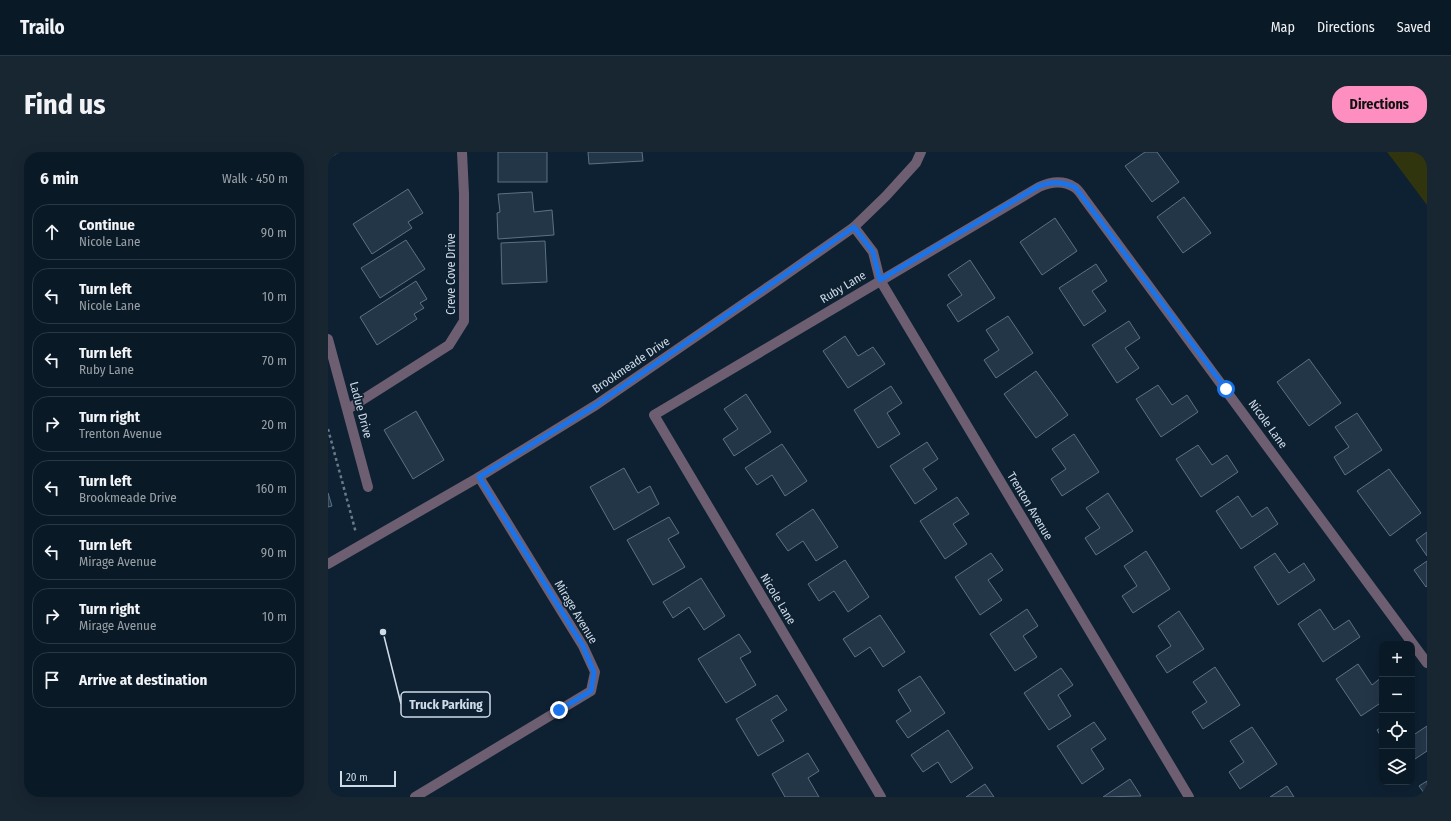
<!DOCTYPE html>
<meta charset="utf-8">
<style>
body{margin:0;font-family:"Fira Sans Condensed",sans-serif;background:#182632;color:#f1f3f6}
.controls{position:absolute;right:12px;bottom:12px;display:grid;overflow:hidden;border-radius:8px;box-shadow:0 4px 16px #0002}
.controls button{width:36px;height:36px;display:grid;place-items:center;padding:0;border:0;border-bottom:1px solid #2a3843;background:#0a1926;color:#f1f3f6;font:20px sans-serif}
.scale{position:absolute;left:12px;bottom:10px;width:56px;box-sizing:border-box;padding-left:4px;border:2px solid #cfdbe7;border-top:0;font-size:11px;line-height:14px;white-space:nowrap;color:#cfdbe7;-webkit-text-stroke:3px #0e2132;paint-order:stroke}
.stop{position:absolute;width:12px;height:12px;margin:-9px;border:3px solid #1a73e8;border-radius:50%;background:#fff}
.stop.end{background:#1a73e8;border-color:#fff;box-shadow:0 1px 4px #0008}
.list{margin:0;padding:0;list-style:none}
h2{display:flex;justify-content:space-between;align-items:center;height:52px;margin:0;padding:0 16px;font-size:17px}
h2 small{font-size:13px;font-weight:400;color:#99a0a7}
.list li{display:grid;grid-template-columns:26px 1fr auto;gap:12px;align-items:center;box-sizing:border-box;height:56px;margin:0 8px 8px;padding:0 8px;border:1px solid #2a3843;border-radius:16px}
.list b{display:block;font-size:15px;white-space:nowrap}
.list p{margin:0;font-size:13px;white-space:nowrap;color:#99a0a7}
.list em{font-size:13px;font-style:normal;color:#99a0a7}
.icon{flex:none;width:22px;height:22px;fill:none;stroke:currentColor;stroke-width:2;stroke-linecap:round;stroke-linejoin:round}
.map{position:relative;flex:none;width:1099px;height:645px;overflow:hidden;border-radius:16px}
header{display:flex;align-items:center;gap:24px;box-sizing:border-box;height:56px;padding:0 20px;background:#0a1926;border-bottom:1px solid #2a3843}
header strong{font-size:19px}
nav{display:flex;gap:22px;margin-inline-start:auto;font-size:14px}
.intro{display:flex;align-items:center;justify-content:space-between;box-sizing:border-box;height:96px;padding:0 24px}
h1{margin:0;font-size:28px}
.button{padding:10px 18px;border-radius:16px;background:#fd8ebf;color:#111;font-size:14px;font-weight:700}
main{display:flex;gap:24px;padding:0 24px}
aside{flex:1;background:#0a1926;border-radius:16px;box-shadow:0 4px 16px #0002}
.map>svg:first-child{display:block}
</style>
<header>
<strong>Trailo</strong>
<nav><a>Map</a><a>Directions</a><a>Saved</a></nav>
</header>
<div class="intro"><h1>Find us</h1><a class="button">Directions</a></div>
<main>
<aside>
<h2>6 min<small>Walk · 450 m</small></h2>
<ul class="list">
<li><svg class="icon" aria-label="ahead" viewBox="0 0 24 24"><path d="M12 20V5M6 11l6-6 6 6"/></svg><div><b>Continue</b><p>Nicole Lane</p></div><em>90 m</em></li>
<li><svg class="icon" aria-label="left" viewBox="0 0 24 24"><path d="M17 20v-9H6M10 6l-5 5 5 5"/></svg><div><b>Turn left</b><p>Nicole Lane</p></div><em>10 m</em></li>
<li><svg class="icon" aria-label="left" viewBox="0 0 24 24"><path d="M17 20v-9H6M10 6l-5 5 5 5"/></svg><div><b>Turn left</b><p>Ruby Lane</p></div><em>70 m</em></li>
<li><svg class="icon" aria-label="right" viewBox="0 0 24 24"><path d="M7 20v-9h11M14 6l5 5-5 5"/></svg><div><b>Turn right</b><p>Trenton Avenue</p></div><em>20 m</em></li>
<li><svg class="icon" aria-label="left" viewBox="0 0 24 24"><path d="M17 20v-9H6M10 6l-5 5 5 5"/></svg><div><b>Turn left</b><p>Brookmeade Drive</p></div><em>160 m</em></li>
<li><svg class="icon" aria-label="left" viewBox="0 0 24 24"><path d="M17 20v-9H6M10 6l-5 5 5 5"/></svg><div><b>Turn left</b><p>Mirage Avenue</p></div><em>90 m</em></li>
<li><svg class="icon" aria-label="right" viewBox="0 0 24 24"><path d="M7 20v-9h11M14 6l5 5-5 5"/></svg><div><b>Turn right</b><p>Mirage Avenue</p></div><em>10 m</em></li>
<li><svg class="icon" aria-label="arrive" viewBox="0 0 24 24"><path d="M6 21V4h12l-3 4 3 4H6"/></svg><div><b>Arrive at destination</b></div></li>
</ul>
</aside>
<div class="map">
<svg width="1099" height="645" viewBox="0 0 1099 645">
<rect width="100%" height="100%" fill="#0e2132"/>
<path fill="#31350d" d="M1059,0h40v53l-36,-48z"/>
<g fill="#233648" stroke="#5c7185">
<path d="M0,0h11l-11,7z"/>
<rect x="170" y="0" width="49" height="30"/>
<path d="M260,0h54l1,9 -54,3z"/>
<path d="M817,0h12l22,30 -27,20 -27,-36z"/>
<path d="M80,37l15,24 -15,9 4,6 -40,26 -19,-30z"/>
<path d="M204,40l2,20 18,-2 2,25 -56,4 -1,-26 3,-1 -2,-18z"/>
<path d="M856,45l27,36 -28,20 -26,-36z"/>
<path d="M727,66l22,33 -35,24 -22,-33z"/>
<path d="M78,88l19,29 -45,29 -19,-30z"/>
<path d="M217,89l2,41 -45,2 -1,-41z"/>
<path d="M642,108l25,38 -37,24 -11,-17 15,-10 -14,-20z"/>
<path d="M768,112l11,17 -15,10 14,20 -22,15 -25,-38z"/>
<path d="M88,129l11,18 -7,4 4,5 -10,6 3,5 -40,26 -17,-28z"/>
<path d="M680,164l25,37 -37,25 -12,-18 15,-10 -13,-20z"/>
<path d="M801,169l11,17 -15,10 14,20 -22,15 -25,-38z"/>
<path d="M517,184l13,20 15,-9 12,17 -37,24 -25,-37z"/>
<path d="M981,207l32,44 -32,23 -32,-44z"/>
<path d="M708,219l32,44 -32,23 -32,-44z"/>
<path d="M830,233l14,20 15,-10 11,17 -37,25 -25,-38z"/>
<path d="M563,234l11,17 -15,10 13,21 -22,14 -24,-38z"/>
<path d="M418,242l25,38 -37,24 -11,-17 15,-10 -14,-20z"/>
<path d="M88,259l28,49 -31,19 -29,-49z"/>
<path d="M1029,261l25,37 -37,25 -11,-18 15,-10 -14,-20z"/>
<path d="M746,282l25,38 -37,24 -11,-17 15,-10 -14,-20z"/>
<path d="M599,290l11,17 -15,10 14,20 -22,15 -25,-38z"/>
<path d="M454,292l25,37 -22,15 -13,-21 -15,10 -12,-17z"/>
<path d="M870,293l14,20 15,-10 11,17 -37,25 -25,-38z"/>
<path d="M296,316l14,25 12,-7 9,18 -45,26 -24,-43z"/>
<path d="M1061,317l32,44 -31,23 -33,-45z"/>
<path d="M0,341l4,13 -4,1z"/>
<path d="M780,341l25,38 -37,24 -11,-17 15,-10 -14,-20z"/>
<path d="M910,344l14,21 15,-10 11,17 -37,25 -25,-38z"/>
<path d="M629,345l12,17 -16,10 14,20 -22,15 -25,-38z"/>
<path d="M485,357l25,38 -22,14 -13,-20 -15,10 -12,-17z"/>
<path d="M341,365l10,16 -11,6 17,28 -32,18 -26,-45z"/>
<path d="M1099,380v24l-11,-16z"/>
<path d="M818,399l24,38 -37,24 -11,-17 15,-10 -13,-20z"/>
<path d="M663,401l12,17 -15,10 14,20 -22,15 -25,-38z"/>
<path d="M947,401l14,20 15,-10 11,17 -37,25 -24,-38z"/>
<path d="M517,408l24,37 -21,15 -14,-21 -15,10 -11,-17z"/>
<path d="M1099,409v25l-1,1 -12,-17z"/>
<path d="M373,426l24,38 -21,14 -15,-23 -16,11 -10,-16z"/>
<path d="M699,457l11,17 -15,10 14,21 -22,14 -25,-37z"/>
<path d="M992,457l14,21 15,-10 11,17 -37,25 -25,-38z"/>
<path d="M851,459l25,38 -37,24 -11,-17 15,-10 -13,-20z"/>
<path d="M552,463l25,37 -22,15 -13,-20 -15,10 -12,-18z"/>
<path d="M411,482l12,18 -11,6 16,27 -30,18 -28,-44z"/>
<path d="M1030,512l14,21 10,-8v25l-21,14 -25,-37z"/>
<path d="M887,515l25,38 -37,24 -11,-17 15,-10 -14,-20z"/>
<path d="M733,516l12,17 -15,10 13,21 -22,14 -25,-37z"/>
<path d="M592,524l25,37 -37,25 -12,-17 15,-10 -13,-21z"/>
<path d="M449,543l10,15 -16,10 13,21 -26,15 -22,-37z"/>
<path d="M766,570l12,17 -15,10 13,20 -22,15 -25,-38z"/>
<path d="M1099,574v25l-15,10v-25z"/>
<path d="M924,575l25,37 -37,25 -11,-17 15,-10 -14,-21z"/>
<path d="M1054,575v11l-5,-8z"/>
<path d="M620,578l25,38 -22,15 -13,-21 -15,10 -12,-17z"/>
<path d="M480,601l11,18 -11,7 11,19h-34l-13,-23z"/>
<path d="M802,627l11,17 -38,1z"/>
<path d="M1099,629v16l-8,-11z"/>
<path d="M657,632l9,13h-28z"/>
<path d="M959,634l7,11h-24z"/>
</g>
<g fill="none" stroke-linecap="round" stroke-linejoin="round">
<path stroke="#697988" stroke-width="2.5" stroke-dasharray="3 3" stroke-linecap="butt" d="M0,277l28,104"/>
<g stroke="#6d5f71" stroke-width="10">
<path d="M526,75l19,25 7,28 309,517"/>
<path d="M0,187l40,148"/>
<path d="M20,257l101,-64 15,-24v-127l-2,-42"/>
<path d="M0,412l151,-87 117,-72 188,-129 70,-49 32,-31 30,-33 5,-11"/>
<path d="M87,645l176,-106 4,-19 -12,-26 -104,-169"/>
<path d="M553,645l-227,-382 385,-228c11,-5 24,-7 35,0 4,2 7,7 9,10l344,466"/>
</g>
</g>
<g fill="none" stroke-linecap="round" stroke-linejoin="round">
<path stroke="#1a73e8" stroke-width="5" d="M231,558l32,-19 3,-19 -11,-26 -104,-169 117,-72 258,-178 19,25 7,28 159,-94c13,-5 23,-4 36,1l151,202"/>
</g>
<g text-anchor="middle" dominant-baseline="central" stroke-width="3.5" stroke-linejoin="round" paint-order="stroke">
<g font-size="12" fill="#cfdbe7" stroke="#0e2132">
<text transform="translate(123 122) rotate(-90)">Creve Cove Drive</text>
<text transform="translate(515 135) rotate(-31)">Ruby Lane</text>
<text transform="translate(303 213) rotate(-34)">Brookmeade Drive</text>
<text transform="translate(33 258) rotate(75)">Ladue Drive</text>
<text transform="translate(940 272) rotate(54)">Nicole Lane</text>
<text transform="translate(702 354) rotate(59)">Trenton Avenue</text>
<text transform="translate(450 447) rotate(59)">Nicole Lane</text>
<text transform="translate(248 460) rotate(59)">Mirage Avenue</text>
</g>
</g>
<path fill="none" stroke="#cfdbe7" stroke-width="1.5" d="M55 480L73 552"/>
<circle fill="#cfdbe7" stroke="#0e2132" stroke-width="1.5" cx="55" cy="480" r="4"/>
<rect fill="#0e2132" stroke="#cfdbe7" stroke-width="1.5" x="73" y="540" width="89" height="25" rx="4"/>
<g font-size="13" text-anchor="middle" font-weight="bold" fill="#cfdbe7">
<text x="118" y="557">Truck Parking</text>
</g>
</svg>
<div class="controls">
<button>+</button>
<button>−</button>
<button><svg class="icon" aria-label="locate" viewBox="0 0 24 24"><circle cx="12" cy="12" r="6"/><path d="M12 2v4M12 18v4M2 12h4M18 12h4"/></svg></button>
<button><svg class="icon" aria-label="layers" viewBox="0 0 24 24"><path d="M12 4l9 5-9 5-9-5zM3 14l9 5 9-5"/></svg></button>
</div>
<div class="scale">20 m</div>
<div class="stop" style="left:898px;top:237px"></div>
<div class="stop end" style="left:231px;top:558px"></div>
</div>
</main>
